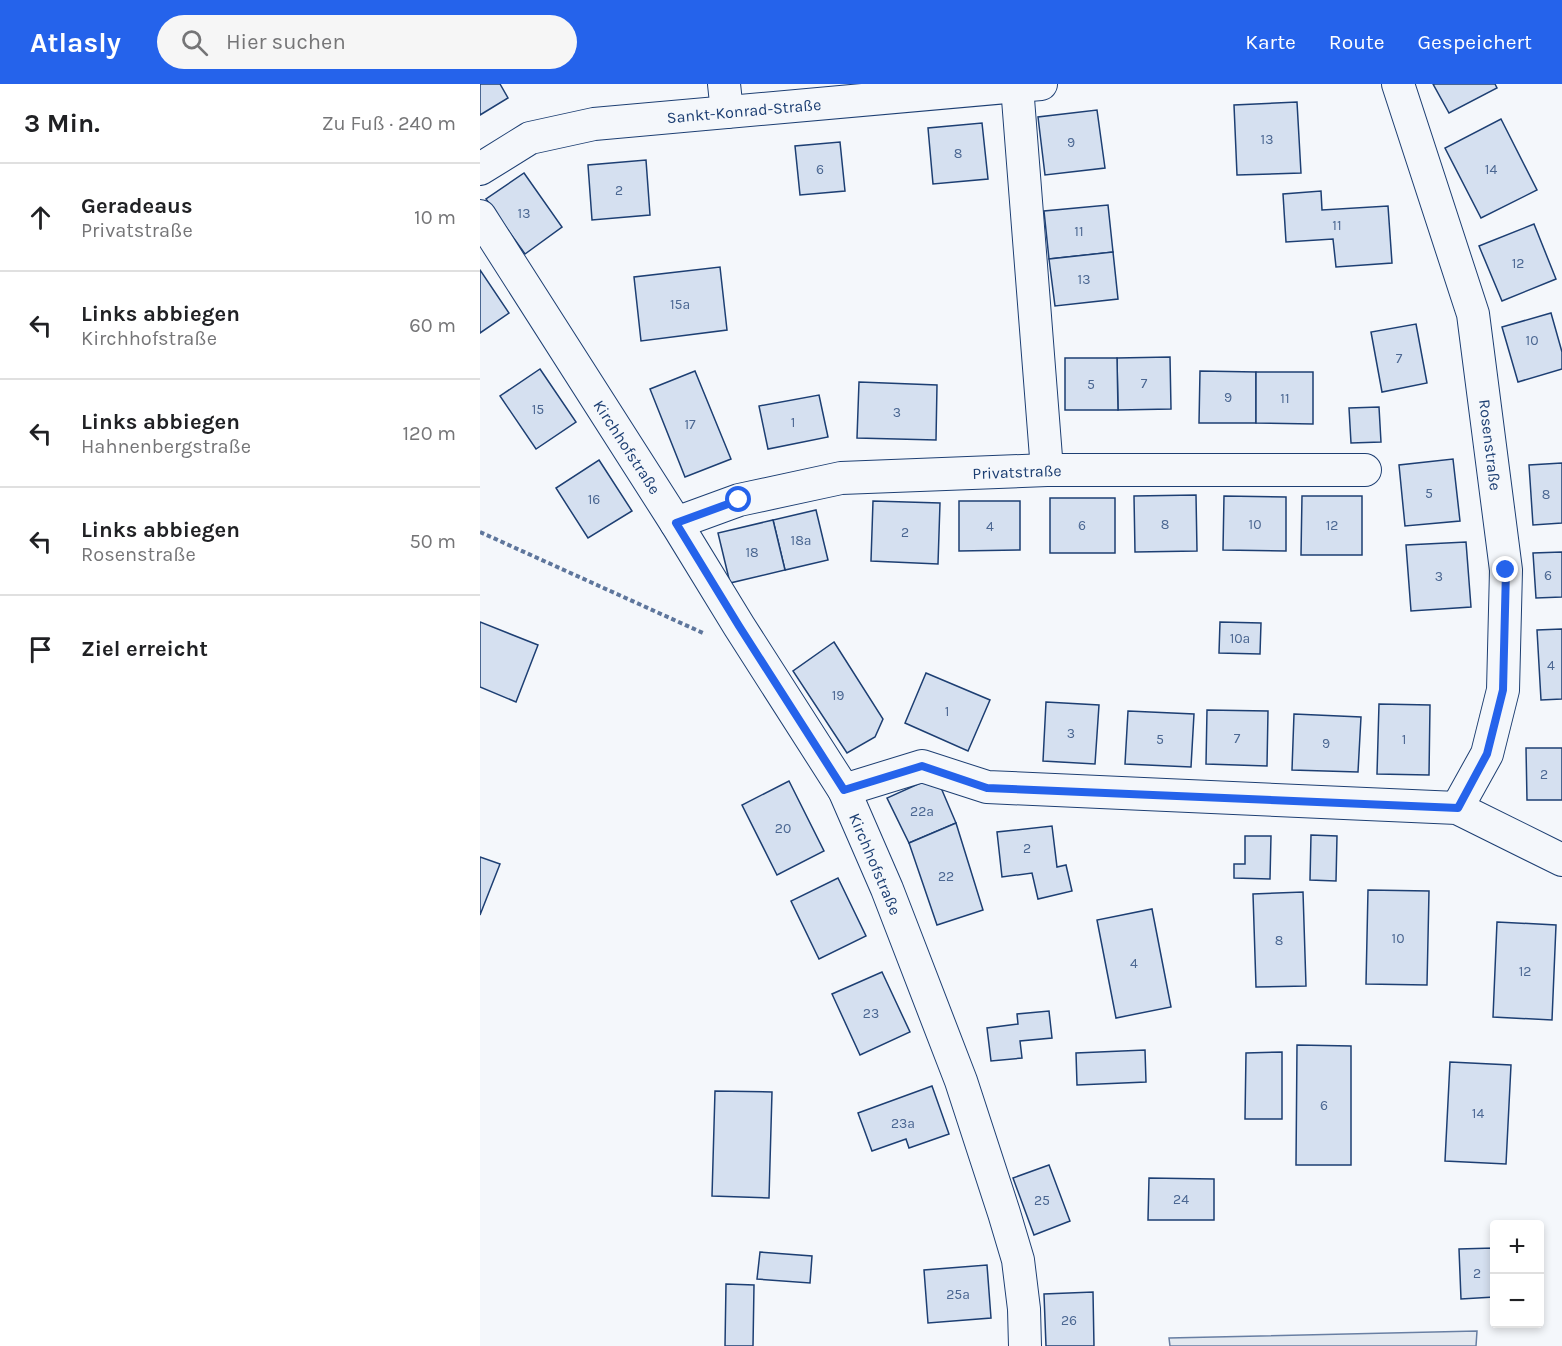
<!DOCTYPE html>
<html lang="de">
<meta charset="utf-8">
<style>
body{margin:0;font-family:Karla,sans-serif;background:#f6f6f6;color:#202124}
.controls{position:absolute;right:18px;bottom:18px;display:grid;overflow:hidden;border-radius:6px;box-shadow:0 3px 9px #0003}
.controls button{width:54px;height:54px;display:grid;place-items:center;padding:0;border:0;border-bottom:2px solid #e0e0e0;background:#fff;color:#202124;font:30px sans-serif}
.stop{position:absolute;width:18px;height:18px;margin:-14px;border:4px solid #2563eb;border-radius:50%;background:#fff}
.stop.end{background:#2563eb;border-color:#fff;box-shadow:0 2px 6px #0008}
.list{margin:0;padding:0;list-style:none}
h2{display:flex;justify-content:space-between;align-items:center;height:78px;margin:0;padding:0 24px;font-size:26px}
h2 small{font-size:20px;font-weight:400;color:#757577}
.list li{display:grid;grid-template-columns:39px 1fr auto;gap:18px;align-items:center;box-sizing:border-box;height:108px;padding:0 24px;border-top:2px solid #e0e0e0}
.list b{display:block;font-size:22px;white-space:nowrap}
.list p{margin:0;font-size:20px;white-space:nowrap;color:#757577}
.list em{font-size:20px;font-style:normal;color:#757577}
.icon{flex:none;width:33px;height:33px;fill:none;stroke:currentColor;stroke-width:2;stroke-linecap:round;stroke-linejoin:round}
.map{position:relative;flex:none;width:1082px;height:1262px;overflow:hidden}
header{display:flex;align-items:center;gap:36px;box-sizing:border-box;height:84px;padding:0 30px;background:#2563eb;color:#fff}
header strong{font-size:28px}
nav{display:flex;gap:33px;margin-inline-start:auto;font-size:21px}
.search{width:420px;height:54px;background:#f6f6f6;display:flex;align-items:center;gap:15px;box-sizing:border-box;padding:0 21px;border-radius:33px;color:#757577;font-size:22px}
main{display:flex}
aside{flex:1;background:#fff}
.map>svg:first-child{display:block}
</style>
<header>
<strong>Atlasly</strong>
<div class="search"><svg class="icon" aria-label="search" viewBox="0 0 24 24"><circle cx="10" cy="10" r="6"/><path d="M15 15l6 6"/></svg>Hier suchen</div>
<nav><a>Karte</a><a>Route</a><a>Gespeichert</a></nav>
</header>
<main>
<aside>
<h2>3 Min.<small>Zu Fuß · 240 m</small></h2>
<ul class="list">
<li><svg class="icon" aria-label="ahead" viewBox="0 0 24 24"><path d="M12 20V5M6 11l6-6 6 6"/></svg><div><b>Geradeaus</b><p>Privatstraße</p></div><em>10 m</em></li>
<li><svg class="icon" aria-label="left" viewBox="0 0 24 24"><path d="M17 20v-9H6M10 6l-5 5 5 5"/></svg><div><b>Links abbiegen</b><p>Kirchhofstraße</p></div><em>60 m</em></li>
<li><svg class="icon" aria-label="left" viewBox="0 0 24 24"><path d="M17 20v-9H6M10 6l-5 5 5 5"/></svg><div><b>Links abbiegen</b><p>Hahnenbergstraße</p></div><em>120 m</em></li>
<li><svg class="icon" aria-label="left" viewBox="0 0 24 24"><path d="M17 20v-9H6M10 6l-5 5 5 5"/></svg><div><b>Links abbiegen</b><p>Rosenstraße</p></div><em>50 m</em></li>
<li><svg class="icon" aria-label="arrive" viewBox="0 0 24 24"><path d="M6 21V4h12l-3 4 3 4H6"/></svg><div><b>Ziel erreicht</b></div></li>
</ul>
</aside>
<div class="map">
<svg width="1082" height="1262" viewBox="0 0 1082 1262">
<rect width="100%" height="100%" fill="#f4f7fb"/>
<path fill="#e3e9f0" stroke="#687fa3" stroke-width="1.5" d="M997,1247l-1,15h-306l-1,-8z"/>
<g fill="#d5e0f0" stroke="#1d3f73" stroke-width="1.5">
<path d="M0,0h20l8,14 -28,17z"/>
<path d="M953,0h62l2,4 -48,25z"/>
<path d="M817,18l4,71 -64,2 -3,-70z"/>
<path d="M617,26l8,58 -60,7 -7,-58z"/>
<path d="M1021,35l36,71 -56,28 -36,-70z"/>
<path d="M502,39l6,56 -55,5 -5,-56z"/>
<path d="M360,58l5,49 -45,4 -5,-49z"/>
<path d="M166,76l4,55 -58,5 -4,-55z"/>
<path d="M44,89l38,54 -37,27 -39,-55z"/>
<path d="M841,107l1,19 66,-4 4,57 -56,4 -3,-28 -47,3 -3,-48z"/>
<path d="M628,121l5,47 -64,7 -5,-48z"/>
<path d="M1054,140l22,55 -54,22 -23,-55z"/>
<path d="M633,168l5,47 -63,7 -6,-47z"/>
<path d="M240,183l7,63 -86,11 -7,-64z"/>
<path d="M0,186l29,43 -29,20z"/>
<path d="M1071,229l11,39v17l-44,13 -16,-55z"/>
<path d="M936,240l11,59 -45,9 -11,-60z"/>
<path d="M690,273l1,52 -53,1 -1,-52z"/>
<path d="M585,274h52l1,52h-53z"/>
<path d="M60,285l36,53 -40,27 -36,-53z"/>
<path d="M215,287l36,88 -46,18 -35,-88z"/>
<path d="M720,287l56,1v51h-57z"/>
<path d="M776,288h57v52l-57,-1z"/>
<path d="M379,298l78,3 -1,55 -79,-2z"/>
<path d="M339,311l9,42 -60,12 -9,-43z"/>
<path d="M899,323l2,35 -30,1 -2,-35z"/>
<path d="M973,375l7,62 -55,5 -6,-61z"/>
<path d="M119,376l33,51 -44,27 -32,-50z"/>
<path d="M1082,379v60l-29,2 -4,-60z"/>
<path d="M716,411l1,56 -62,1 -1,-56z"/>
<path d="M744,412l62,1v54l-63,-1z"/>
<path d="M822,412h60v59h-61z"/>
<rect x="570" y="414" width="65" height="55"/>
<path d="M393,417l67,2 -2,61 -67,-3z"/>
<path d="M479,417h61v49l-61,1z"/>
<path d="M336,426l12,50 -43,10 -12,-50z"/>
<path d="M293,436l12,50 -55,13 -12,-50z"/>
<path d="M986,458l5,65 -60,4 -5,-66z"/>
<path d="M1082,468v45l-26,1 -3,-45z"/>
<path d="M0,538l58,23 -22,57 -36,-15z"/>
<path d="M740,538l41,1 -1,31 -41,-1z"/>
<path d="M1082,545v70l-21,1 -4,-70z"/>
<path d="M354,558l49,77 -8,18 -28,16 -54,-82z"/>
<path d="M446,589l64,27 -22,51 -63,-28z"/>
<path d="M566,618l53,3 -4,59 -52,-3z"/>
<path d="M899,620l51,1 -1,70 -52,-1z"/>
<path d="M727,626l61,1 -1,55 -61,-2z"/>
<path d="M648,627l66,3 -3,53 -66,-3z"/>
<path d="M814,630l67,3 -3,55 -66,-2z"/>
<path d="M1046,664h36v52h-35z"/>
<path d="M456,692l20,47 -47,20 -22,-45z"/>
<path d="M309,697l35,70 -47,24 -35,-70z"/>
<path d="M476,739l27,87 -46,15 -28,-82z"/>
<path d="M572,742l5,41 9,-2 6,26 -34,8 -6,-26 -30,4 -5,-45z"/>
<path d="M831,751l26,1 -1,45 -26,-1z"/>
<path d="M765,752h26l-1,43 -36,-1v-14h11z"/>
<path d="M0,773l20,7 -20,51z"/>
<path d="M358,794l28,58 -47,23 -28,-58z"/>
<path d="M888,806l61,1 -2,94 -61,-1z"/>
<path d="M823,808l3,94 -50,1 -3,-93z"/>
<path d="M672,825l19,98 -55,11 -19,-98z"/>
<path d="M1017,838l59,3 -4,95 -59,-3z"/>
<path d="M402,888l28,60 -50,23 -28,-61z"/>
<path d="M569,927l3,27 -32,3 2,17 -31,3 -4,-33 31,-4 -1,-10z"/>
<path d="M817,961l54,1v119h-55z"/>
<path d="M665,966l1,32 -69,3 -1,-32z"/>
<path d="M802,968v67h-37l1,-66z"/>
<path d="M970,978l61,3 -5,99 -61,-3z"/>
<path d="M452,1002l17,48 -40,14 -3,-9 -34,12 -14,-38z"/>
<path d="M235,1007l57,1 -3,106 -57,-2z"/>
<path d="M569,1081l21,56 -36,14 -21,-57z"/>
<path d="M669,1094l65,1v41h-66z"/>
<path d="M1014,1164v49l-33,2 -2,-50z"/>
<path d="M280,1168l52,4 -2,27 -53,-4z"/>
<path d="M507,1181l4,53 -63,5 -4,-53z"/>
<path d="M246,1200l28,1 -1,61h-28z"/>
<path d="M613,1208l1,54h-48l-2,-52z"/>
</g>
<g fill="none" stroke-linecap="round" stroke-linejoin="round">
<defs>
<g id="street">
<path d="M244,0l3,28"/>
<path d="M918,0l75,230 33,256 -3,120 -16,64 -30,54"/>
<path d="M537,2l30,384"/>
<path d="M0,85l50,-31 64,-14 447,-40"/>
<path d="M0,132l196,307 63,103 105,164 43,99 74,192 43,132 14,47 6,49 1,37"/>
<path d="M196,439l63,-23 102,-22 206,-8h318"/>
<path d="M364,706l78,-24 65,21 470,21 105,52"/>
</g>
</defs>
<use href="#street" stroke="#1d3f73" stroke-width="34"/>
<path stroke="#5e769c" stroke-width="4" stroke-dasharray="4.5 3" stroke-linecap="butt" d="M0,448l223,101"/>
<use href="#street" stroke="#f4f7fb" stroke-width="32"/>
</g>
<g fill="none" stroke-linecap="round" stroke-linejoin="round">
<path stroke="#2563eb" stroke-width="8" d="M259,416l-63,23 63,103 105,164 78,-24 65,22 471,20 29,-54 16,-64 3,-120"/>
</g>
<g text-anchor="middle" dominant-baseline="central" stroke-width="4.5" stroke-linejoin="round" paint-order="stroke">
<g font-size="14" fill="#4b6792">
<text x="787" y="55">13</text>
<text x="591" y="58">9</text>
<text x="478" y="69">8</text>
<text x="340" y="85">6</text>
<text x="1011" y="85">14</text>
<text x="139" y="106">2</text>
<text x="44" y="129">13</text>
<text x="857" y="141">11</text>
<text x="599" y="147">11</text>
<text x="1038" y="179">12</text>
<text x="604" y="195">13</text>
<text x="200" y="220">15a</text>
<text x="1052" y="256">10</text>
<text x="919" y="274">7</text>
<text x="664" y="299">7</text>
<text x="611" y="300">5</text>
<text x="748" y="313">9</text>
<text x="805" y="314">11</text>
<text x="58" y="325">15</text>
<text x="417" y="328">3</text>
<text x="313" y="338">1</text>
<text x="210" y="340">17</text>
<text x="949" y="409">5</text>
<text x="1066" y="410">8</text>
<text x="114" y="415">16</text>
<text x="685" y="440">8</text>
<text x="775" y="440">10</text>
<text x="602" y="441">6</text>
<text x="852" y="441">12</text>
<text x="510" y="442">4</text>
<text x="425" y="448">2</text>
<text x="321" y="456">18a</text>
<text x="272" y="468">18</text>
<text x="1068" y="491">6</text>
<text x="959" y="492">3</text>
<text x="760" y="554">10a</text>
<text x="1071" y="581">4</text>
<text x="358" y="611">19</text>
<text x="467" y="627">1</text>
<text x="591" y="649">3</text>
<text x="757" y="654">7</text>
<text x="680" y="655">5</text>
<text x="924" y="655">1</text>
<text x="846" y="659">9</text>
<text x="1064" y="690">2</text>
<text x="442" y="727">22a</text>
<text x="303" y="744">20</text>
<text x="547" y="764">2</text>
<text x="466" y="792">22</text>
<text x="918" y="854">10</text>
<text x="799" y="856">8</text>
<text x="654" y="879">4</text>
<text x="1045" y="887">12</text>
<text x="391" y="929">23</text>
<text x="844" y="1021">6</text>
<text x="998" y="1029">14</text>
<text x="423" y="1039">23a</text>
<text x="701" y="1115">24</text>
<text x="562" y="1116">25</text>
<text x="997" y="1189">2</text>
<text x="478" y="1210">25a</text>
<text x="589" y="1236">26</text>
</g>
<g font-size="16" fill="#1d3f73" stroke="#f4f7fb">
<text transform="translate(264 27) rotate(-5)">Sankt-Konrad-Straße</text>
<text transform="translate(1010 361) rotate(83)">Rosenstraße</text>
<text transform="translate(147 363) rotate(57)">Kirchhofstraße</text>
<text transform="translate(537 388) rotate(-2)">Privatstraße</text>
<text transform="translate(395 780) rotate(67)">Kirchhofstraße</text>
</g>
</g>
</svg>
<div class="controls">
<button>+</button>
<button>−</button>
</div>
<div class="stop" style="left:259px;top:416px"></div>
<div class="stop end" style="left:1026px;top:486px"></div>
</div>
</main>
